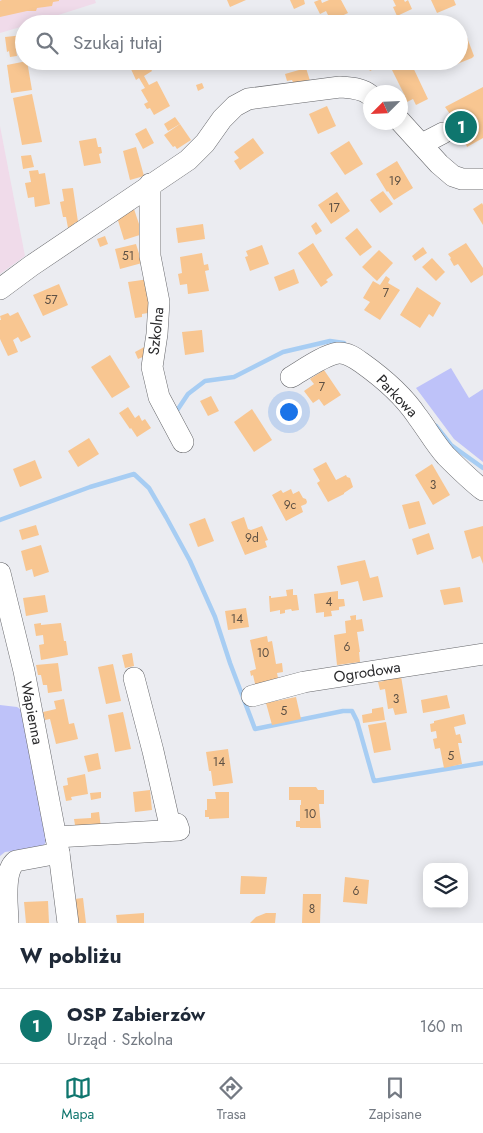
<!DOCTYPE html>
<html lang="pl">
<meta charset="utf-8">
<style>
body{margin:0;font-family:Jost,sans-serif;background:#f6f6f7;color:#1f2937}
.controls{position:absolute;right:15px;bottom:15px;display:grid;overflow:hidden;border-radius:10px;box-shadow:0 2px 12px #0003}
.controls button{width:45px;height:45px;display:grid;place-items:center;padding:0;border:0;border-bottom:1px solid #e0e1e3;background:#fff;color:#1f2937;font:25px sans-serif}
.compass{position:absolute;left:363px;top:85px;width:45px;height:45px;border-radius:50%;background:#fff;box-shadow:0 2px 12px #0003;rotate:246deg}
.you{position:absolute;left:288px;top:411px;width:18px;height:18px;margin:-12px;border:4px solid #fff;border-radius:50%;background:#1a73e8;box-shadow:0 0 0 8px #1a73e833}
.badge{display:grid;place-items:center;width:32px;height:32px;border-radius:50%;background:#0f766e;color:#fff;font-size:16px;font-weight:700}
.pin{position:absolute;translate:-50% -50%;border:2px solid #fff;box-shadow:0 1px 5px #0006}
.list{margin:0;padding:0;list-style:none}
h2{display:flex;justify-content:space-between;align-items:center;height:65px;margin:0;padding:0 20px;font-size:21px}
h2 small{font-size:16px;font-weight:400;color:#747a83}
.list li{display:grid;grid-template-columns:32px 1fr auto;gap:15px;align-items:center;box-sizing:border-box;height:75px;padding:0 20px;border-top:1px solid #e0e1e3}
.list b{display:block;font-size:19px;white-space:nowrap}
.list p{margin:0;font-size:16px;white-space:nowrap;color:#747a83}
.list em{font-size:16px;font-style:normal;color:#747a83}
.icon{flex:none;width:28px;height:28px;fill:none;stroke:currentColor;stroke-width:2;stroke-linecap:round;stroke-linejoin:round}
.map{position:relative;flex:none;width:483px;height:923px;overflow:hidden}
.search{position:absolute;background:#fff;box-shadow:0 2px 12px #0003;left:15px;right:15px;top:15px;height:55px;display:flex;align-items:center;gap:12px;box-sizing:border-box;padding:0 18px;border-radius:28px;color:#747a83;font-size:19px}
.sheet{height:140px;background:#fff}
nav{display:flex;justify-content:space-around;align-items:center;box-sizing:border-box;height:70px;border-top:1px solid #e0e1e3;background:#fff;font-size:14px;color:#747a83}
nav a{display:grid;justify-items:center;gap:2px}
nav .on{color:#0f766e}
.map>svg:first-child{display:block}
</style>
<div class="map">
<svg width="483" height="923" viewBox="0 0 483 923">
<rect width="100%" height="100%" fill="#ebecf1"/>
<g fill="#f0dbea">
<path d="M0,0h95l1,3 -66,21h-6v2l-24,7z"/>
<path d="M0,126l25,130 -25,18z"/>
</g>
<g fill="#bec2f9">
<path d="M451,368l18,30 14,-9v73l-29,-23 -38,-51z"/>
<path d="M0,705l17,2 6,4 24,129 -4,7 -38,5 -5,4z"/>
</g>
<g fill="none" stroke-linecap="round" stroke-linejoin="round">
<g stroke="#a7cdf3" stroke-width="4.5">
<path d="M176,412l12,-18 17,-13 29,-4 49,-25 47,-11 14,2"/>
<path d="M436,426l15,19 32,23"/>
<path d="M0,520l90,-33 44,-13 15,14 17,29 24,44 25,56 15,46 25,66 88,-18h9l5,10 17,60 109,-18"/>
</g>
</g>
<g fill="#f8c691">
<path d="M2,0h57v1l-6,1 -1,4 -15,2 -1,3h-9l-27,6v-16z"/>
<path d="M227,0h19l-16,7z"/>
<path d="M290,0h14l1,4 -11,5z"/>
<path d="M319,0h2l1,3 7,-3h12l7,13 -17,8 -5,-10 -6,3 -6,-12z"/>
<path d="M393,0h11l1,2 3,-2 4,9 -15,7 -4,-9 3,-1z"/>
<path d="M431,0h23l2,5 -19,8z"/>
<path d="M465,32l9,24 -2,2 -20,8 -2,-5h9v-26z"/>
<path d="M24,35v14l-8,1 1,6 -7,1 -1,-6 -2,1 -2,-15z"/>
<path d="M27,61l5,29 -21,3 -4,-28z"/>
<path d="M376,61h2l2,5 -10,5 -3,-5z"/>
<path d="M399,61h11l18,38 -12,6 -3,-6 -8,4 -3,-6 3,-1 -15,-30z"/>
<path d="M148,63l4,8 -8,5 5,9 8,-4 13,25 -16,9 -4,-7 -3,1 -3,-5 4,-2 -7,-12 4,-2 -6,-10 -3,2 -6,-13 6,-3 2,4z"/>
<path d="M306,68l5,16 -16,4 -3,-8 -5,1 -2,-7z"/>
<path d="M202,83l2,5 -6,3 -2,-6z"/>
<path d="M483,87v51l-16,9 -7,-19 -15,-21z"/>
<path d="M32,94l10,48 -20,3 -9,-47z"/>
<path d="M327,106l9,20 -18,8 -9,-20z"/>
<path d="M175,117l5,7 -12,7 -4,-7z"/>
<path d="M180,124l11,16 -14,9 -2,-3 -2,1 -9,-12z"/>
<path d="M146,128l8,15 -11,6 -8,-15z"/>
<path d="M96,138l2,9h3l1,6 -3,1 2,9 -17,3 -5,-25z"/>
<path d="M253,138l11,15 -24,17 -6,-9 5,-3 -5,-6z"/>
<path d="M349,141l14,23 -18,11 -15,-22z"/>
<path d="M136,147l8,29 -14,4 -7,-29z"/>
<path d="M31,155l3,12 -11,2 -2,-13z"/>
<path d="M397,161l16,27 -19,12 -6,-9 -1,1 -11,-18z"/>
<path d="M38,170l1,4 6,-1 5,31 -15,3 -1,-10 -6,1 -3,-15 6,-1 -2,-11z"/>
<path d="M73,188l5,34 -4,1 1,4 -7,1 -2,-11h-3l-3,-15 4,-1 -2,-12z"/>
<path d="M383,191l10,13 -13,9 -10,-13z"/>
<path d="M337,192l13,19 -19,13 -13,-19z"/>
<path d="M482,203l1,2v20l-10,-16z"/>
<path d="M134,209l7,21 5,3 -22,7 -8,-26z"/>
<path d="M316,222l6,9 -6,4 -5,-9z"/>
<path d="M203,224l2,15 -27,4 -2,-15z"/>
<path d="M357,228l15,19 -12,9 -15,-18z"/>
<path d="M105,236l3,8 -8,3 -3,-8z"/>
<path d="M313,243l20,32 -7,5 2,2 -7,5 -23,-34z"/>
<path d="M466,243l17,25v7l-12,8 -13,-19 -4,2 -4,-7 1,-1 -3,-4z"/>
<path d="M136,244l6,19 -22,6 -5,-20z"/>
<path d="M262,245l7,19 -19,7 -5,-14 3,-1 -2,-5z"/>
<path d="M423,247l4,6 -12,8 -3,-5z"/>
<path d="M379,250l14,13 -16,18 -15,-14z"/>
<path d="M202,253l2,12 4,-1 1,6 -4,1 4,20 -21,3 -1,-10 -7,1 -2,-11 4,-1 -2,-16z"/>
<path d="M432,258l13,14 -9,9 -14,-14z"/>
<path d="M294,269l5,14 -20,8 -5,-14z"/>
<path d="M386,276l4,3 -2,4 12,7 -20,30 -16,-10 6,-8 -7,-4 10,-17 7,4z"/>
<path d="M149,279l5,33 -12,2v3l-7,1 -7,-36z"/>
<path d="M59,284l9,21 -25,11 -10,-21z"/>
<path d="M417,287l24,16 -8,14 -4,-3 -9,14 -20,-13z"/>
<path d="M18,312l13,25 -10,5 -3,-5 -5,3 5,12 -10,4 -8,-17v-19h1l-1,-4 8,-3 2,3z"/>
<path d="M202,330l2,22 -19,3 -3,-23z"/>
<path d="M148,345l4,8 -14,6 -3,-7z"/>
<path d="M110,355l20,32 -18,11 -21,-31z"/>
<path d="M324,370l17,25 -17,11 -5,-7 -6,4 -9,-12 10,-7 -4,-5z"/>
<path d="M211,396l8,15 -11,5 -8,-15z"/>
<path d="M128,407l7,11 4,-3 3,6 3,-2 6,9 -14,9 -6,-9 -1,1 -11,-16z"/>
<path d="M252,409l20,31 -18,12 -20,-30z"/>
<path d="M89,438l10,16 -21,13 -10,-16z"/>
<path d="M35,460l7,18 -22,9 -7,-18z"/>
<path d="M326,462l10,18 10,-5 1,2 3,1 3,9 -9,6v1l-16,8 -11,-19 3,-2 -7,-12z"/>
<path d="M432,464l18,31 -17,10 -18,-30z"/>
<path d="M291,489l2,5 6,-3 4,7 3,1 1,3 -1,2 -5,2 2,6 -17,9 -14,-26 9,-5 2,3z"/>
<path d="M419,501l7,23 -17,5 -7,-24z"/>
<path d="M244,517l4,12 3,1 11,-4 6,14 -3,1 2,6 -22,8 -14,-33z"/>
<path d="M205,518l9,23 -16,6 -9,-23z"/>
<path d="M36,525l3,10 -17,5 -3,-10z"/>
<path d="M483,526v38l-3,-8 -8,3 -8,-28z"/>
<path d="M429,533l5,16 -17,6 -5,-16z"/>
<path d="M41,545l8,27 -15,5 -2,-8 -6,2 -5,-20z"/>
<path d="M365,560l5,18 8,-2 5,21 -20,4 -5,-20 -17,4 -4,-19z"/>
<path d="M460,587l3,15 -19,3 -4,-15z"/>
<path d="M293,589v6h4l2,15 -7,1 -1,-2 -6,1v3l-5,1v-4l-10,2 -1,-16h2v2l16,-2 -1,-6z"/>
<path d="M338,591v8h6l1,7 -6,1v3l-8,1 1,5 -8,1v-5l-8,1 -2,-19z"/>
<path d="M45,595l3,17 -22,4 -3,-18z"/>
<path d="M246,608l3,19 -21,3 -3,-19z"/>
<path d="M356,615v5l6,-1 2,12 -7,1 3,20h-1l1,10 -23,3 -3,-30 12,-2 -1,-12 6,-1 -1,-4z"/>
<path d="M41,623v2l20,-2 3,18h2l2,14 -27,5 -2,-15 5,-1 -1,-9 -7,1 -2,-12z"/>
<path d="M267,636l1,6 4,-1 4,23 6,-1 1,9 -6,1 2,10 -23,5 -3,-13 -2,1 -1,-5 6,-2 -6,-29z"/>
<path d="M132,653l2,13 -9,2 -3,-13z"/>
<path d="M58,663l4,28 -14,2 -1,-8h-4l-2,-10h-3l-2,-10z"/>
<path d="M113,664l8,37 -15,3 -8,-37z"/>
<path d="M401,676l6,37 -12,2 -2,-7 -5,1 -3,-20 -5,1 -2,-8 6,-1 -1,-2z"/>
<path d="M447,695l3,13 -27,5 -2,-13z"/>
<path d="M296,697l5,22 -29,6 -6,-22z"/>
<path d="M64,699l5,25 5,-1 4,16 -22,5 -6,-25 -5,1 -2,-8 13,-3 -2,-8z"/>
<path d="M383,707l2,13 -22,3 -1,-8 10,-2v-4z"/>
<path d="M123,712l8,37 -16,3 -7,-37z"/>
<path d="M464,714l2,10 -12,3 2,8 4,-1 2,9h-4l4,21 -18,4 -4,-20 -5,1 -2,-10 4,-1 -1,-7 -5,1 -1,-8 4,-1v-2z"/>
<path d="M386,722l5,28 -17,3 -6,-28z"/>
<path d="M228,749l5,34 -20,3 -2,-15h-2l-3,-19z"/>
<path d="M98,753l3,16 -13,3 -4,-16z"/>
<path d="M85,774l3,20 -17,3 1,3 -6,1 -3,-15 5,-1 -1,-7z"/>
<path d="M289,787h27l2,3h6v14h-5l2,24h-21v-1h-4v-6h4v-16h1v-5h-12z"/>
<path d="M150,790l2,20 -17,2 -2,-20z"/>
<path d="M101,792v6l-10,2 -1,-7z"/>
<path d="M215,792h14v26l-20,1v-2h-4v-7h2v-11h9z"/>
<path d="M99,812l2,16 -25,3 -2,-12 17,-1v-5z"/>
<path d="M241,876l26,1 -2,17h-25z"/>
<path d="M345,877l24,3 -2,24 -24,-2z"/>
<path d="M303,894h18l-1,29h-18z"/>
<path d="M83,898l3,25h-9l-3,-24z"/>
<path d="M48,901l1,22h-23l-2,-21z"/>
<path d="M144,913v10h-27l-1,-8z"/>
<path d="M266,913h10l-1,10h-25l6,-6z"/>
</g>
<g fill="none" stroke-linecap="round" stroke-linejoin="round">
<defs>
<g id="minor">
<path d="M400,121l39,43 14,12 9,3h21"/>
<path d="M422,144l21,-11"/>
<path d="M150,184v72l9,46 -2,32 -5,33 7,30 24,45"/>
<path d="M0,289l31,-23 157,-106 17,-17 17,-24 13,-13 13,-7 92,-12c11,1 22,1 30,8"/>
<path d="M291,377c12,-7 33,-22 47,-24 9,-1 17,5 24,10 21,15 41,32 55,53 10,13 18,28 29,40 12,12 24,24 37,34"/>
<path d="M0,573l24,98 35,182 9,70"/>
<path d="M134,678l19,73 18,79"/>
<path d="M252,696l52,-14 179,-28"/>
<path d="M56,837l123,-7 -2,-6"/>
<path d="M8,923c0,-17 -6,-51 8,-62l43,-8"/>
</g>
</defs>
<use href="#minor" stroke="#66676b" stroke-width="22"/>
<use href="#minor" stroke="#fff" stroke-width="21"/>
</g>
<g text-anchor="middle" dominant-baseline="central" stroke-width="4.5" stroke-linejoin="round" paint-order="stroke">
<g font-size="12" fill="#5d5044">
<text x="395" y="181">19</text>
<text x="334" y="208">17</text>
<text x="128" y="256">51</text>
<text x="386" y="293">7</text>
<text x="51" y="300">57</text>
<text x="322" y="387">7</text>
<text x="433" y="485">3</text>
<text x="290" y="505">9c</text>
<text x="252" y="538">9d</text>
<text x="329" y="602">4</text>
<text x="237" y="619">14</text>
<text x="347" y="647">6</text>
<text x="263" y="653">10</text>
<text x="396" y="699">3</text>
<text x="284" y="711">5</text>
<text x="451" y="756">5</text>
<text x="219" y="762">14</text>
<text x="310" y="814">10</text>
<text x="356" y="891">6</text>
<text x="312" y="909">8</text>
</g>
<g font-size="15" fill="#29292b" stroke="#fff">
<text transform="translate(156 331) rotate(-84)">Szkolna</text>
<text transform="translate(397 396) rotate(46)">Parkowa</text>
<text transform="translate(367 672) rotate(-9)">Ogrodowa</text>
<text transform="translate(32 713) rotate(79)">Wapienna</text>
</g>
</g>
</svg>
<div class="controls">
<button><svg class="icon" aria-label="layers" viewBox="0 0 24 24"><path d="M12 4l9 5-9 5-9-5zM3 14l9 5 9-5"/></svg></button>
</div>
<svg class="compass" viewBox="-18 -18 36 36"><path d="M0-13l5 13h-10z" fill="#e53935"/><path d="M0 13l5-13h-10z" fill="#747a83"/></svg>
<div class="you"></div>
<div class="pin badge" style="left:461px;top:127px">1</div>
<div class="search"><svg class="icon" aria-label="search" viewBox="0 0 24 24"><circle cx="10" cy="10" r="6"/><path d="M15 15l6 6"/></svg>Szukaj tutaj</div>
</div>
<section class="sheet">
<h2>W pobliżu<small></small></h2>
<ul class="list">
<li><span class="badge">1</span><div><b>OSP Zabierzów</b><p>Urząd · Szkolna</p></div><em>160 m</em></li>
</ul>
</section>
<nav>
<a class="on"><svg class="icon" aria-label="map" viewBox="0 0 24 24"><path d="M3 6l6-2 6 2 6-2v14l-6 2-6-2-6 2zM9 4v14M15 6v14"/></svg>Mapa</a>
<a><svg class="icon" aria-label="directions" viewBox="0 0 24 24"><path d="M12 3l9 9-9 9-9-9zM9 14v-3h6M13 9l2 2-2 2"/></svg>Trasa</a>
<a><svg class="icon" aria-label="saved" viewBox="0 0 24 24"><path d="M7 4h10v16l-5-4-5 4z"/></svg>Zapisane</a>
</nav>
